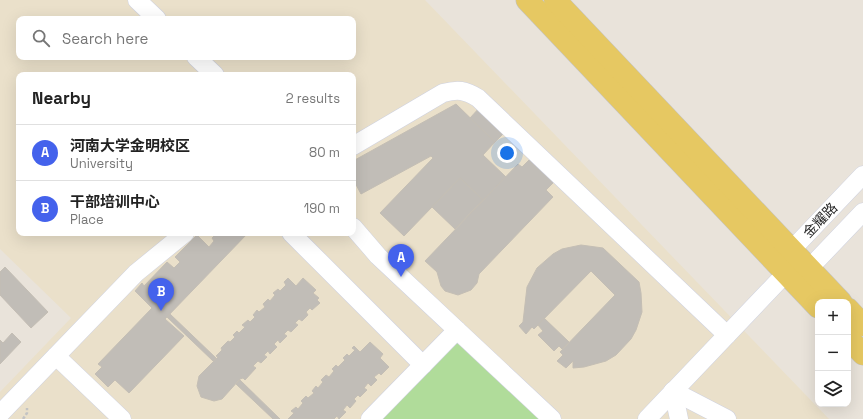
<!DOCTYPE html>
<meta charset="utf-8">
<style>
body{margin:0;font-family:"Space Grotesk","Noto Sans SC",sans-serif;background:#f2f2f2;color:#222}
.controls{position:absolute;right:12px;bottom:12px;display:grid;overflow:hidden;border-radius:8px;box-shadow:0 4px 16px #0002}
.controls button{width:36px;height:36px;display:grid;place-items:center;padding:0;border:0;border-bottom:1px solid #e0e0e0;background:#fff;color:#222;font:20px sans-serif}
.you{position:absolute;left:507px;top:153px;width:14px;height:14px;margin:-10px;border:3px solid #fff;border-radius:50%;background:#1a73e8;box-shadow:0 0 0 6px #1a73e833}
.badge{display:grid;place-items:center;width:26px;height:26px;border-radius:50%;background:#4462ec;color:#fff;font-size:13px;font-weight:700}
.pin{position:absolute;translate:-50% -33px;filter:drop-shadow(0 1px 2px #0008)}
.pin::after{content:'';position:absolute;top:21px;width:14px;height:12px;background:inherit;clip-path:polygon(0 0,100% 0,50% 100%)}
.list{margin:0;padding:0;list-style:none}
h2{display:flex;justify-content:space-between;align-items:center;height:52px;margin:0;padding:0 16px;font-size:17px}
h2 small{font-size:13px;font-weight:400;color:#767676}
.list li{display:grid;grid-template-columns:26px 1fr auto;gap:12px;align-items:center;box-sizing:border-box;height:56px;padding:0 16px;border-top:1px solid #e0e0e0}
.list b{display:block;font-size:15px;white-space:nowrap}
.list p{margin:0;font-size:13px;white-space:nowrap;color:#767676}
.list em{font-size:13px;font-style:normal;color:#767676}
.icon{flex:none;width:22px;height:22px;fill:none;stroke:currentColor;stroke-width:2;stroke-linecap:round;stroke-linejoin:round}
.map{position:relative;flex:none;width:863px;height:419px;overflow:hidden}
.search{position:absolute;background:#fff;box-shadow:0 4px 16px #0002;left:16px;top:16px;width:340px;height:44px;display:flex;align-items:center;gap:10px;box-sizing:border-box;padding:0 14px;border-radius:8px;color:#767676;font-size:15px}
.panel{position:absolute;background:#fff;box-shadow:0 4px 16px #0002;left:16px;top:72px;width:340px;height:164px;border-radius:8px}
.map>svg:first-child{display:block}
</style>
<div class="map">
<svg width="863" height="419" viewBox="0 0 863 419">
<rect width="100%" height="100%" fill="#e9e3da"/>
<path fill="#eae0ca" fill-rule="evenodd" d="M0,0h425l404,419h-829v-27l71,-74 -71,-69zM19,19h334v38h-334zM19,75h334v158h-334z"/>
<path fill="#b0dc9a" d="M458,343l82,76h-160l71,-74z"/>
<g fill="#c1bdb7" stroke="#c4beb4">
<path d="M456,104l39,38 -12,13 23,22 -23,23 -23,-22 -56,58 -24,-23 53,-55 -2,-2 -70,38 -8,-15v-18z"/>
<path d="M481,106l25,25 -11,11 -25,-24z"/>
<path d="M530,159l24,23 -8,8 7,7 -74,77 -2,9 -6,7 -13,5 -13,-4 -4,-5 -4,-14 -12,-11 93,-97 4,3z"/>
<path d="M460,178l23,22 -28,29 -23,-22z"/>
<path d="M217,233h31l-83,86 19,17 -55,57 -14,-13 -7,7 -13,-13 7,-7 -4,-3 54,-56 -17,-17 7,-8 2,3 23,-24 7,6 6,-6 -5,-5 22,-22 12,12 5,-6 -2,-3z"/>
<path d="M581,245l22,3 36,34 2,11 1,19 -6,18 -5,9 -15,16 -10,6 -22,6 -11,1v-7l-7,7 -9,-7 6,-6 -3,-3 55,-57 -24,-24 -57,58 -2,-2 -6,7 -7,-8 4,-4 4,-35 10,-19 16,-14 9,-5z"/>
<path d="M5,267l43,45 -17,16 -31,-33v-23z"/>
<path d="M288,278l8,8 7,-8 13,12 -3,3 6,5 -2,2 3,3 -8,7 -2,-2 -4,4 2,3 -6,6 -3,-2 -4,4 3,2 -7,7 -3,-2 -4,4 3,2 -7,7 -2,-3 -4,4 3,3 -7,7 -2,-3 -4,4 3,2 -6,6 -3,-2 -5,5 3,2 -11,12 -2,-2 -3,1 -18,20 -8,2 -13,-4 -4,-11 2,-10 19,-19 -2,-1 6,-6 -1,-2 7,-7 2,1 5,-5 -2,-2 4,-4 2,2 6,-6 -3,-2 6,-5 2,2 5,-5 -2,-2 4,-5 2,2 6,-5 -2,-3 5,-5 2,2 5,-6 -2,-2 5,-4 2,2 6,-6 -2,-3z"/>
<path d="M170,314l46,44 -3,3 -46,-44z"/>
<path d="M544,318l25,24 -7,7 -3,-3 -5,5 -16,-16 5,-4 -5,-6z"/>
<path d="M12,333l9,9 -21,22v-24l3,3z"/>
<path d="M370,342l13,12 -3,4 9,9 -8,8 -2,-2 -5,4 3,3 -6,6 -3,-3 -4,5 3,2 -7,7 -2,-2 -4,4 2,2 -6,7 -3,-3 -4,5 3,2 -7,7 -2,-3 -3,3h-46l6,-6 -3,-2 5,-4 2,2 5,-6 -2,-2 5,-5 2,2 6,-5 -2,-2 4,-5 2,2 5,-6 -2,-2 5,-5 3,2 5,-6 -2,-2 4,-4 2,2 7,-7 -2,-2 4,-4 2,2 6,-6 -3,-2 2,-2 6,6z"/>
<path d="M240,380l40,39h-7l-37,-35z"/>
</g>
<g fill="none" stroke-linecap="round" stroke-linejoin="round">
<defs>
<g id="minor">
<path d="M137,0l20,19"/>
<path d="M196,57l19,18"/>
<path d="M353,146l90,-53c15,-4 22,-3 35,5l249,237"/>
<path d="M353,227l25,29 174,163"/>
<path d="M291,233l132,132"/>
<path d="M782,260l81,-85"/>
<path d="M800,278l63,-66"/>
<path d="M56,356l66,63"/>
<path d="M673,391l54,28"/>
<path d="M673,391l6,28"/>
<path d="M0,414l136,-141 49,-40"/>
<path d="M370,419l87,-89"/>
<path d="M647,419l139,-146"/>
</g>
<g id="major">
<path d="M527,0l291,307"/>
<path d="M555,0l286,302"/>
<path d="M848,309l15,16"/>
<path d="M848,338l15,16"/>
</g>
</defs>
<use href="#minor" stroke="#cfd2e0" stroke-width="19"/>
<use href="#major" stroke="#c3c3c3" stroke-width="23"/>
<path stroke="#c3c3c3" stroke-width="2.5" stroke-dasharray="3 2" stroke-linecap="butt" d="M23,419l4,-6v-5"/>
<use href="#minor" stroke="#fff" stroke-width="18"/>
<use href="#major" stroke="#e6c862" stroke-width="22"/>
</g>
<g text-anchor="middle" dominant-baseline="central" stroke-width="3" stroke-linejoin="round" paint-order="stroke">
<g font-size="14" fill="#282828" stroke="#fff">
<text transform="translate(820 220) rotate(-46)">金耀路</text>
</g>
</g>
</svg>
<div class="controls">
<button>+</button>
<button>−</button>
<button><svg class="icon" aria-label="layers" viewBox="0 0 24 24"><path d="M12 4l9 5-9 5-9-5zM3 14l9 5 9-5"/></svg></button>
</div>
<div class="you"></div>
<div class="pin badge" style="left:401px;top:277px">A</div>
<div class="pin badge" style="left:161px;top:311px">B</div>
<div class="search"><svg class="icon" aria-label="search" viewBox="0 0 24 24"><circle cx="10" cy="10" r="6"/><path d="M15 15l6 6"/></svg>Search here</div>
<section class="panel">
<h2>Nearby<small>2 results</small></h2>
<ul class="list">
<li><span class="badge">A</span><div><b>河南大学金明校区</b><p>University</p></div><em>80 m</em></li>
<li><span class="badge">B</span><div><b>干部培训中心</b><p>Place</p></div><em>190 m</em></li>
</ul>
</section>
</div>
